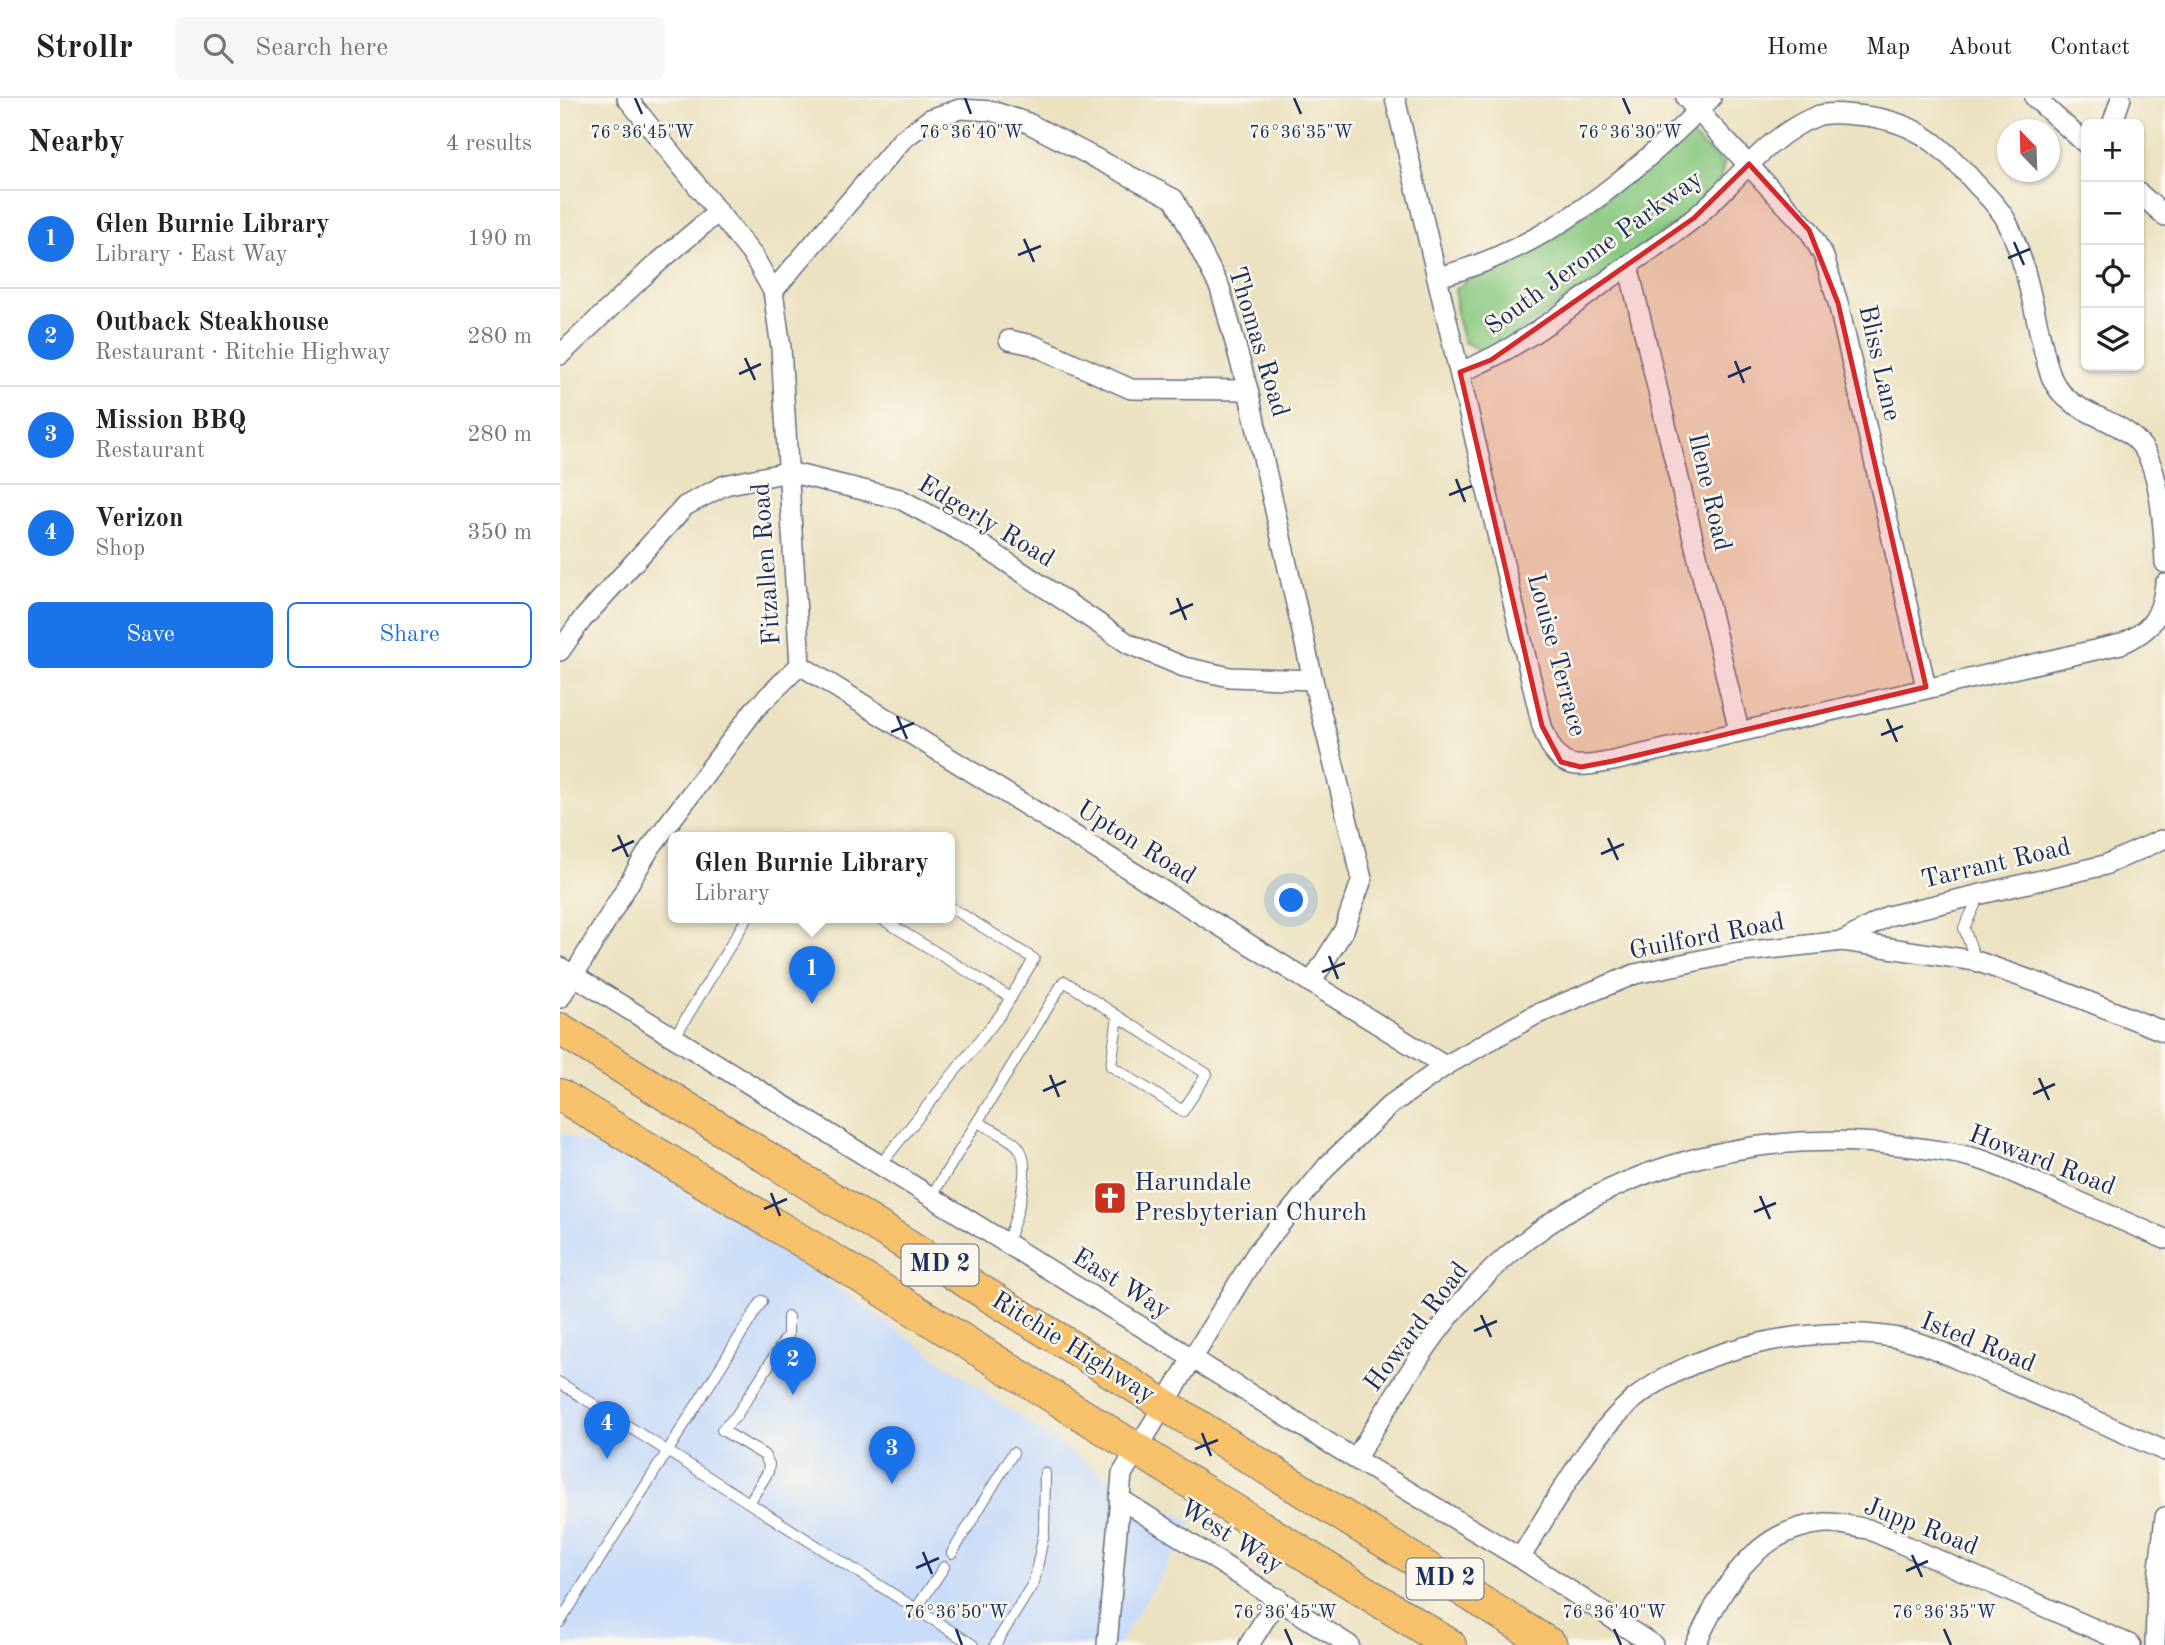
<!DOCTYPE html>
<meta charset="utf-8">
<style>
body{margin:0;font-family:"Old Standard TT",serif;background:#f6f6f6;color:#222}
.controls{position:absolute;right:21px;top:21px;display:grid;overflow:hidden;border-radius:10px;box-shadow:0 2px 5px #0004}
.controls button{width:63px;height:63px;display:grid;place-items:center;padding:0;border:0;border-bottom:2px solid #e0e0e0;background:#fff;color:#222;font:35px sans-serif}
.compass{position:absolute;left:1437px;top:21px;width:63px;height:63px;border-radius:50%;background:#fff;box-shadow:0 2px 5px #0004;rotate:337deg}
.you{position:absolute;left:732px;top:803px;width:24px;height:24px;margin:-18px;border:5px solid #fff;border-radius:50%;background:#1a73e8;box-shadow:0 0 0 10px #1a73e833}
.badge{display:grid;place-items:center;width:46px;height:46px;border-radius:50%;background:#1a73e8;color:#fff;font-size:23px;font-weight:700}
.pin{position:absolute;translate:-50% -58px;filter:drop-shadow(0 2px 4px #0008)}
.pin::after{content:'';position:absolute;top:37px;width:24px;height:21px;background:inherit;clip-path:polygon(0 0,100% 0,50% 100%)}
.popup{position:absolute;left:108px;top:734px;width:287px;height:91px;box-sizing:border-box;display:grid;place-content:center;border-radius:10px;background:#fff;filter:drop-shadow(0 2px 5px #0005);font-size:23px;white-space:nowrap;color:#767676}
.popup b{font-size:26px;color:#222}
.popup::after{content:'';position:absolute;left:50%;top:100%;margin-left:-14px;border:14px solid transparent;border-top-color:#fff}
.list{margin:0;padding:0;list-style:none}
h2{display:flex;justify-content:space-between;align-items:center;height:91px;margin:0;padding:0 28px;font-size:30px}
h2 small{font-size:23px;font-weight:400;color:#767676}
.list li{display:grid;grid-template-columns:46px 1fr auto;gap:21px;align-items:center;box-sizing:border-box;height:98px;padding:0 28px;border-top:2px solid #e0e0e0}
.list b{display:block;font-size:26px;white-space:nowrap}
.list p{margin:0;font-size:23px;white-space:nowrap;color:#767676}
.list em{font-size:23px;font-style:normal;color:#767676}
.actions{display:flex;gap:14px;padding:21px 28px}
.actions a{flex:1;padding:16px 0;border:2px solid #1a73e8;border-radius:10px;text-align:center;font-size:24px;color:#1a73e8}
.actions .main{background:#1a73e8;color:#fff}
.icon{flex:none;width:38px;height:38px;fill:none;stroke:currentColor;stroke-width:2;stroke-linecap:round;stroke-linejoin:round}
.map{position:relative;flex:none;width:1605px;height:1547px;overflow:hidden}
header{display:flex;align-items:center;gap:42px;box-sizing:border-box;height:98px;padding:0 35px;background:#fff;border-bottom:2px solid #e0e0e0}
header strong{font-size:33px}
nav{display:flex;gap:38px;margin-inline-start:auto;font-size:24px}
.search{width:490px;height:63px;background:#f6f6f6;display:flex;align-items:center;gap:18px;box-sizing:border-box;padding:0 24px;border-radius:10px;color:#767676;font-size:26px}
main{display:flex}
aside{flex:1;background:#fff}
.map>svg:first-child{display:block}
</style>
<header>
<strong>Strollr</strong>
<div class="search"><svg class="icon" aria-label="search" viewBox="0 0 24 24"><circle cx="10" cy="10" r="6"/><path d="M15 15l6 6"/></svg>Search here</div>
<nav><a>Home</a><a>Map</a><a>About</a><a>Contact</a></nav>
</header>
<main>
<aside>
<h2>Nearby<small>4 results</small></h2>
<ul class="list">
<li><span class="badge">1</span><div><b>Glen Burnie Library</b><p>Library · East Way</p></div><em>190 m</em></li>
<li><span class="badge">2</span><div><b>Outback Steakhouse</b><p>Restaurant · Ritchie Highway</p></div><em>280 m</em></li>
<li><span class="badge">3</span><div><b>Mission BBQ</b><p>Restaurant</p></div><em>280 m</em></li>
<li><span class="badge">4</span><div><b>Verizon</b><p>Shop</p></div><em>350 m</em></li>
</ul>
<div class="actions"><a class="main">Save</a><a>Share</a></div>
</aside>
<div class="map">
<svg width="1605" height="1547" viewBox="0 0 1605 1547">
<rect width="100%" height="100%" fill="#fbf7ec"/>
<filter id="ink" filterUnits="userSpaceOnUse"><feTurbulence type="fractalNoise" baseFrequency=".0143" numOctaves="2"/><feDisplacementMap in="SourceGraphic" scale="14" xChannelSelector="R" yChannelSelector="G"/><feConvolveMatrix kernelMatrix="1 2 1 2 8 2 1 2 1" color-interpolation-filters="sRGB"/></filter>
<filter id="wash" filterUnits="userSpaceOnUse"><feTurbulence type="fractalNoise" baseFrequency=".00686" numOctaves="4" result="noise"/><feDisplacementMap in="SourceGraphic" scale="28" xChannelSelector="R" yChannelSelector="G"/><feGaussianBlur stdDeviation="1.57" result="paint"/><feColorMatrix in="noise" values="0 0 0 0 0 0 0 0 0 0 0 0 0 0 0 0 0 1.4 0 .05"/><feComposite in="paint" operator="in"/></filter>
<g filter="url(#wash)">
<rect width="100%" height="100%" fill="#ece2c1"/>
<path fill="#c9dcf9" d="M0,1034l136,56 402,283 95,52 -75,122h-558z"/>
<path fill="#88c87f" stroke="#527c6e" stroke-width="2" d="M1127,34l37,32 -3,13 -14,23 -90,66 -121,81 -19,2 -13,-7 -7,-25 -2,-28 14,-9 61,-26 102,-75z"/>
</g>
<g filter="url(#ink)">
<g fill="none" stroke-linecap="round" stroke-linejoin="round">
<defs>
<g id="lane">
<path d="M320,820l131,80"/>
<path d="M1416,863l-12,-33 15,-31"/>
<path d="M114,940l73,-120"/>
<path d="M418,1024c11,7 34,16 41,26 14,19 -4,76 -13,95"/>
<path d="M320,1067l121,-151 33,-55 -84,-52"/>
<path d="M371,1099l133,-216 143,93 -24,37 -72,-45 7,-50"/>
<path d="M0,1285l413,262"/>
<path d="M189,1405l19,-31 1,-8 -5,-9 -42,-25 14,-14 52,-81v-18"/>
<path d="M392,1455l61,-100"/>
<path d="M356,1511l28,-42"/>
<path d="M0,1524l202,-321"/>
<path d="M435,1547l39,-63 10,-49 1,-60"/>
</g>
<g id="street">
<path d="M835,0l147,628c15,44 30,43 71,35l508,-117c30,-13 40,-27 44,-60"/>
<path d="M1126,0l123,132 15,27 14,46 88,384"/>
<path d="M1475,0l51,46"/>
<path d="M1552,26l9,-26"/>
<path d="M1579,95l26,23"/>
<path d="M1068,167l111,466"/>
<path d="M878,179c107,-27 196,-102 273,-179"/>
<path d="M213,193l129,-151 28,-21 30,-10 32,2 36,12 146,76 46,89 28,102 65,290 49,199 -18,51 -33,53"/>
<path d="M449,242l24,5 98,44 117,1"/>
<path d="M0,257l93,-88 65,-55"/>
<path d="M900,274c58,-22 109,-64 159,-100 26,-19 54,-36 79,-57 37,-32 71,-81 119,-99 10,-4 27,-2 38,-1 57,4 84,27 121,69 11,12 24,24 31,38 21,43 28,98 41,145 13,52 69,44 95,81 18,26 21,83 22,115"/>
<path d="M0,553l21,-30 104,-115 40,-21 63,-13 112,27 65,35 164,110 55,23 46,10 83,3"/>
<path d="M240,567l645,401"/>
<path d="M1283,843l45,-25 217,-51 56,-25"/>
<path d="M0,869l795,492 165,99 133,87"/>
<path d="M0,900l90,-150 105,-139 45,-44 -19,-317 -8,-57 -19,-34 -127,-159"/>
<path d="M795,1361c37,-58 73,-123 121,-173 108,-115 267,-158 421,-141 29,4 60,7 88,16 20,7 39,17 59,25 40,18 81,36 121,53"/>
<path d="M559,1400l230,147"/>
<path d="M960,1460c33,-51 68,-120 114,-159 67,-55 195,-79 278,-58 26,7 53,23 78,33 58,26 117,51 175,77"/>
<path d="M547,1547l15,-171 134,-220 72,-89 62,-60 55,-39 90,-51 100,-41 99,-21 109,-12 133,20 91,32 98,39"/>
<path d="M689,1547l29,-47"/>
<path d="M1135,1547c28,-57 58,-116 130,-122 13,-1 29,4 43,6l263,116"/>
<path d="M1595,1547l2,-59 8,-69"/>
</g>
<g id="primary">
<path d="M0,931l991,616"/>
<path d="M0,997l316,191 574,359"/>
</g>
</defs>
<use href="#lane" stroke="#646e81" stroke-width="12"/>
<use href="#street" stroke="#646e81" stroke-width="22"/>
<use href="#primary" stroke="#646e81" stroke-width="34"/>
<use href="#lane" stroke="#fff" stroke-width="10"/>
<use href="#street" stroke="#fff" stroke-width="19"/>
<use href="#primary" stroke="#f7c06b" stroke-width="32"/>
</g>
</g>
<path fill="#d62828" fill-opacity="0.2" stroke="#d62828" stroke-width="5" stroke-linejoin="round" d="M1189,66l60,66 29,73 88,384 -313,74 -32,6 -20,-5 -19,-36 -82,-354 31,-12 203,-142z"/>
<path fill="none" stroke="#1b2f5e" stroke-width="2.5" d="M75,0l7,16M405,0l6,16M734,0l7,16M1063,0l7,16M464,141l10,23M1454,144l10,23M458,157l23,-9M1448,160l22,-9M185,260l10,22M1175,263l9,22M179,276l22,-10M1168,279l23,-10M896,381l9,23M889,397l23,-9M617,500l9,22M610,516l23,-10M337,618l10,23M1327,621l10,23M331,634l23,-9M1321,637l22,-9M58,737l10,22M1048,740l10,22M52,753l22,-10M1041,756l23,-10M769,858l9,23M762,874l23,-9M490,977l9,22M1479,980l10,22M483,993l23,-10M1473,996l22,-10M211,1095l9,23M1200,1098l10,23M204,1111l23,-10M1194,1114l22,-9M921,1217l10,22M914,1233l23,-10M642,1335l9,23M635,1351l23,-9M363,1454l9,22M1352,1457l10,22M356,1470l23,-10M1346,1473l22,-10M396,1531l6,16M725,1531l7,16M1054,1531l7,16M1384,1531l7,16"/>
<defs>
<symbol id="church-square" viewBox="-11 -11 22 22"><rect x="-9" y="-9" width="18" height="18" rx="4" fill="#c8321e" stroke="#fbf7ec"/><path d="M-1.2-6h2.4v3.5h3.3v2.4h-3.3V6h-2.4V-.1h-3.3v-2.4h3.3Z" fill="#fff"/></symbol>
</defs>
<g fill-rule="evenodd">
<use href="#church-square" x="531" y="1081" width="38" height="38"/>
</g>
<g text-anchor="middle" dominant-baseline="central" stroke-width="5" stroke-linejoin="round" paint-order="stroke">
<g fill="#fbf7ec" stroke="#5e6b89" stroke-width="2">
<rect x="341.5" y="1146.5" width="77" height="41" rx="5"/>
<rect x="846.5" y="1460.5" width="77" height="41" rx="5"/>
</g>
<g font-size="24" font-weight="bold" fill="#1b2f5e">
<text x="380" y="1167">MD 2</text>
<text x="885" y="1481">MD 2</text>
</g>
<g font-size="26" fill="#1b2f5e" stroke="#fbf7ec">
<text transform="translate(1034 155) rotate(-36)">South Jerome Parkway</text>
<text transform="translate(698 244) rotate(73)">Thomas Road</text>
<text transform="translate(1319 265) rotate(77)">Bliss Lane</text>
<text transform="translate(1149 394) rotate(77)">Ilene Road</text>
<text transform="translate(426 424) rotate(31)">Edgerly Road</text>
<text transform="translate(207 466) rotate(-94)">Fitzallen Road</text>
<text transform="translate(996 557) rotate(75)">Louise Terrace</text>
<text transform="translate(576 745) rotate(32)">Upton Road</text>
<text transform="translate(1436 766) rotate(-13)">Tarrant Road</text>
<text transform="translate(1147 839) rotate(-11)">Guilford Road</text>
<text transform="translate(1482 1063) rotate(21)">Howard Road</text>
<text transform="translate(561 1186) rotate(32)">East Way</text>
<text transform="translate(857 1229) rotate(-53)">Howard Road</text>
<text transform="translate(1418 1245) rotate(22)">Isted Road</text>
<text transform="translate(513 1250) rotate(32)">Ritchie Highway</text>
<text transform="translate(1361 1429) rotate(21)">Jupp Road</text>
<text transform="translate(671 1439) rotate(32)">West Way</text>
</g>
<g font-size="26" fill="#1b2f5e" stroke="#fbf7ec" text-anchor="start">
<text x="574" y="1085">Harundale<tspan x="574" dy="30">Presbyterian Church</tspan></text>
</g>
</g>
<g font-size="18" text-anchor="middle" fill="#1b2f5e" stroke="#fbf7ec" stroke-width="5" stroke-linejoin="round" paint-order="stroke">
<text x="82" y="40">76°36'45"W</text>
<text x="411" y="40">76°36'40"W</text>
<text x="741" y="40">76°36'35"W</text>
<text x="1070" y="40">76°36'30"W</text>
<text x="396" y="1520">76°36'50"W</text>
<text x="725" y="1520">76°36'45"W</text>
<text x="1054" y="1520">76°36'40"W</text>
<text x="1384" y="1520">76°36'35"W</text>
</g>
</svg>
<div class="controls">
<button>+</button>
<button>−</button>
<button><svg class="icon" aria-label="locate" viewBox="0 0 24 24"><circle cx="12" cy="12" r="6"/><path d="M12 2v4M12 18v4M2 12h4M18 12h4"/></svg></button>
<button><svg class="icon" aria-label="layers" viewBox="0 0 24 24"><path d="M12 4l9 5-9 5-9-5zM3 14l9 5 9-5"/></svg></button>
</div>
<svg class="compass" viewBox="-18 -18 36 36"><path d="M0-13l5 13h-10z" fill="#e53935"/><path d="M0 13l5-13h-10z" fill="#767676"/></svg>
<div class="you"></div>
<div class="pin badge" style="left:252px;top:906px">1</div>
<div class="popup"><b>Glen Burnie Library</b>Library</div>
<div class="pin badge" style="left:233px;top:1297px">2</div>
<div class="pin badge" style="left:332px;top:1386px">3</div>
<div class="pin badge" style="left:47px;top:1361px">4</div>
</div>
</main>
